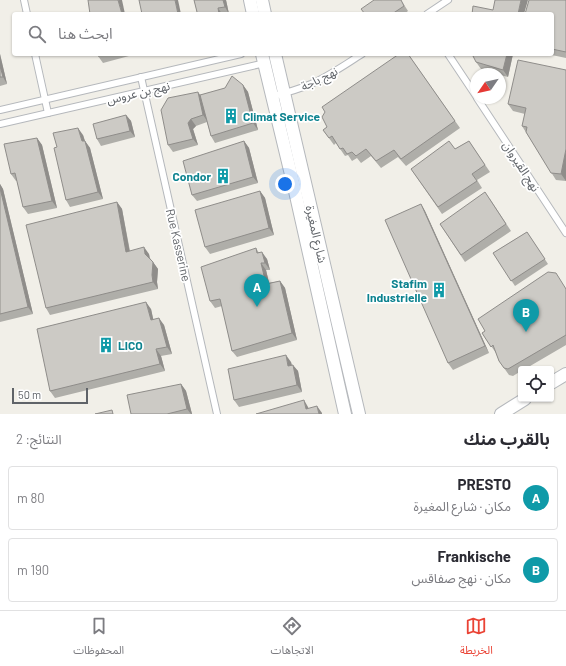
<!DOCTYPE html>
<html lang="ar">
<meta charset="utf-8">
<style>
body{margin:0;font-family:Barlow,"Noto Sans Arabic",sans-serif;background:#f2f2f3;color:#2b2b33;direction:rtl}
.controls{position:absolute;right:12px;bottom:12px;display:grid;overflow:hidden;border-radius:4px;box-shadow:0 1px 3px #0004}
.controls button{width:36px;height:36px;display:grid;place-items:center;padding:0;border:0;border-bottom:1px solid #e1e1e2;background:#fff;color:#2b2b33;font:20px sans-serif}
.compass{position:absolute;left:470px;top:68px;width:36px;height:36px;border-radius:50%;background:#fff;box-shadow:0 1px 3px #0004;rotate:236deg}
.scale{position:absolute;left:12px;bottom:10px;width:76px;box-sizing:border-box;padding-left:4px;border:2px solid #5f6368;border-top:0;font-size:11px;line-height:14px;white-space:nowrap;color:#5f6368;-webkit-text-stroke:3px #fff;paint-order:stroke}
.you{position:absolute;left:285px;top:184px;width:14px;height:14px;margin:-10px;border:3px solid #fff;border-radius:50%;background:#1a73e8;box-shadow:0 0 0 6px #1a73e833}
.badge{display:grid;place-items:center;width:26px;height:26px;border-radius:50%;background:#ea4335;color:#fff;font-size:13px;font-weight:700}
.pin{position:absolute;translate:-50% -33px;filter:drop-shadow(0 1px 2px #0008)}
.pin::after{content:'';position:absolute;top:21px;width:14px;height:12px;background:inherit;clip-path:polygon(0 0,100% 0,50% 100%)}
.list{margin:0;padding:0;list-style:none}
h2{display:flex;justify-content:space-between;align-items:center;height:52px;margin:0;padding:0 16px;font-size:17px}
h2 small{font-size:13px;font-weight:400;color:#7c7c81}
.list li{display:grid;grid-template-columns:26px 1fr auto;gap:12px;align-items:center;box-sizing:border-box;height:64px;margin:0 8px 8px;padding:0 8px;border:1px solid #e1e1e2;border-radius:4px}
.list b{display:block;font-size:15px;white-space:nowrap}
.list p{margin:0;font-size:13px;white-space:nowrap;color:#7c7c81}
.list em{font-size:13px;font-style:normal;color:#7c7c81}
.icon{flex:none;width:22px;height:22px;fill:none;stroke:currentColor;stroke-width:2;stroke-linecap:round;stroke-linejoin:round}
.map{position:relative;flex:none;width:566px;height:414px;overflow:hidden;direction:ltr}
.search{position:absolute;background:#fff;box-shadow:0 1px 3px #0004;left:12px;right:12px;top:12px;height:44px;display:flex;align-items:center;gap:10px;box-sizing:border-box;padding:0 14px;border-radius:4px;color:#7c7c81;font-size:15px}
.sheet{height:196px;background:#fff}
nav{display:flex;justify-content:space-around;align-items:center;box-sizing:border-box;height:56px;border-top:1px solid #e1e1e2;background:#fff;font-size:11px;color:#7c7c81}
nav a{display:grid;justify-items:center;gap:2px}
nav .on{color:#ea4335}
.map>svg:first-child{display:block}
</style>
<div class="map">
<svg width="566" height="414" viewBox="0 0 566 414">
<rect width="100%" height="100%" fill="#f1efe8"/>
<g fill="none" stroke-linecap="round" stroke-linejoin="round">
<defs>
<g id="lane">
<path d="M24,0l3,14"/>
<path d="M427,14l21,-14"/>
<path d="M35,54l13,59"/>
<path d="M448,54l28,42"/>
<path d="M141,77l76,337"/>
<path d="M273,96c13,-3 26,-7 38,-12 18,-8 35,-20 51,-30"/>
<path d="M477,98l89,135"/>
<path d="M0,110l241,-56"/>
<path d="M0,124l265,-61"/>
</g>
<g id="street">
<path d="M250,0l3,14"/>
<path d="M262,0l3,14"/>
<path d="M262,54l33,137 50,223"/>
<path d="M275,54l84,360"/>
<path d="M551,383l15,-9"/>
<path d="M501,414l24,-15"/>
</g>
</defs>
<use href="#lane" stroke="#b5b8bc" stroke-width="8"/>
<use href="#street" stroke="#b5b8bc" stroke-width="14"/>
<use href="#lane" stroke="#fff" stroke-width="6"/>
<use href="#street" stroke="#fff" stroke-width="12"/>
</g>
<g fill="#afaea9">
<path d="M194,0h32l3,14h-31l-1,-2z"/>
<path d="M374,0h27l7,11 -4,3h-39z"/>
<path d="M566,0v58l-19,-4h5v-40z"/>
<path d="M0,54l7,30 -7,2z"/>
<path d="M98,54h31v2l-26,7 -5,-7z"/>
<path d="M408,54l52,74 -54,38 -8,-9 -17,11 -10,-12 -10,7 -4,-5 -5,3 -4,-6 -3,1 -9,-13 -2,2 -11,-15 4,-3z"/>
<path d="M513,54l-5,23 -8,-2v-1h-3l-16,-5 -5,-7z"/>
<path d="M566,70v111l-10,-1 -34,-54 3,-12 -12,-3 -5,-7z"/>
<path d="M243,85l5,7 10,38 -43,13 -4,-7 -4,-14 -11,4 -3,3 5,16 -25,7 -5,-7 32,-50z"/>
<path d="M126,115l5,6 4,16 -34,9 -4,-7z"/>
<path d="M83,135l2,6 5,7 13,51 -33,8 -4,-7 -9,-53z"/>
<path d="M37,138l5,7 15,63 -29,6 -5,-7 -6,-26h-1l-5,-7z"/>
<path d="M244,141l5,7 9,35 -61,18 -5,-6z"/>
<path d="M469,141l21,31 -13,8 5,8 -40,26 -31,-45 44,-20z"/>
<path d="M0,184l3,5 30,125 -33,8z"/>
<path d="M260,191l5,7 9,37 -64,19 -5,-7z"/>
<path d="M490,199l21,32 -46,31 -25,-38z"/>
<path d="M117,202l5,7 8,42 19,3 1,4 8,11 -1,13 1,7 -108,26 -4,-7z"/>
<path d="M421,204l4,7 64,142 -36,17 -5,-7z"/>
<path d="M527,232l21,32 -33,22 -22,-33z"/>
<path d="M256,248l3,5 8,6 3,11h-4l3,13 11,-2 5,7 12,52 -60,17 -5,-6 -10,-45 -7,2 -5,-7z"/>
<path d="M566,288v57l-41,24h-4v2l-8,5 -4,-1 -10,-14 -3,-8 -14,-20z"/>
<path d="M151,309l2,10 11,6 8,29 -11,2 4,15 -110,27 -5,-7z"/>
<path d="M291,362l1,3 6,6 4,21 -63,15 -5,-7z"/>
<path d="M181,384l5,7 6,23h-61z"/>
</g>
<g fill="#8f8d8a">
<path d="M118,0h4l3,14h-3z"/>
<path d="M175,0h3l3,14h-3z"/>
<path d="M223,0h3l3,14 -4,-7z"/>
<path d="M521,0h7l-4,14h-6z"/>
<path d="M218,8l4,6h-3z"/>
<path d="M0,54l7,30 -4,-7 -3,-11z"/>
<path d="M507,54h6l-5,23 -5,-7z"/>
<path d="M243,85l5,7 10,38 -5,-7z"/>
<path d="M198,92l5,7 5,23 -5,-7z"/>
<path d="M126,115l5,6 4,16 -5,-6z"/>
<path d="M191,119l5,7 -3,3 5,16 -5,-6 -5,-16z"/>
<path d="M78,128l5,7 4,13 -5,-7z"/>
<path d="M37,138l5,7 15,63 -5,-7z"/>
<path d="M85,141l5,7 13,51 -5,-7z"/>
<path d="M244,141l5,7 9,35 -5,-6z"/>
<path d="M566,149v32l-5,-7z"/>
<path d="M0,184l3,5 30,125 -5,-7 -28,-119z"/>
<path d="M260,191l5,7 9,37 -5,-7z"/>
<path d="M117,202l5,7 9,50 -5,-7z"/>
<path d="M421,204l4,7 64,142 -4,-7z"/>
<path d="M144,247l5,7 1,7 -5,-7z"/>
<path d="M262,252l5,7 3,11 -5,-7z"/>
<path d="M153,262l5,7 -1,13 1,7 -5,-7 -1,-7z"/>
<path d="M261,263l5,7 5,21 -5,-7z"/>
<path d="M280,281l5,7 12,52 -5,-7z"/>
<path d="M146,302l5,7 4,18 -4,-7z"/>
<path d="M159,318l5,7 8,29 -5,-7z"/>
<path d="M156,349l5,7 4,15 -5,-7z"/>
<path d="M286,355l5,7 2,11 -5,-7z"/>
<path d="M293,365l5,6 4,21 -5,-7z"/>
<path d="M181,384l5,7 6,23h-1l-4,-5z"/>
<path d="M304,400l4,7 2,7 -4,-5z"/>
<path d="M317,406l5,7v1h-3z"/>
</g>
<g fill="#cccac5" stroke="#8f8d8a">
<path d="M88,0h30l4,14h-32z"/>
<path d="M139,0h36l3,14h-36z"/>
<path d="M194,0h29l2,7 -7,1 1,6h-20l-2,-2z"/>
<path d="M374,0h27l3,6 -12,8h-27l-4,-5z"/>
<path d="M495,0h26l-3,14h-46l1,-8 20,4z"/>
<path d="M529,0h37v52l-14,-3v-35h-27z"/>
<path d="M98,54h8l-8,2z"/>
<path d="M399,54h9l47,67 -54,38 -7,-9 -18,11 -10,-12 -10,7 -4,-4 -5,2 -4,-6 -3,1 -8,-13 -3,2 -6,-8 4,-3 -5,-10 3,-5 -3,-5z"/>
<path d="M472,54h35l-4,16 -27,-8z"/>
<path d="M518,60l48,10v79l-5,25 -10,-1 -25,-41 1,-5 -5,-1 4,-18 -18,-4z"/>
<path d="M0,66l3,11h-3z"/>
<path d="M232,76l11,9 10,38 -42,13 -11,-41 25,-7z"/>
<path d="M198,92l5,23 -12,4 -3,4 5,16 -25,6 -7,-35 7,-12z"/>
<path d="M126,115l4,16 -33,8 -4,-15z"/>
<path d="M78,128l4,13h3l13,51 -32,8 -12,-52 3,-1 -4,-14z"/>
<path d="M37,138l15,63 -29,6 -8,-34 -4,1 -7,-30z"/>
<path d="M244,141l9,36 -61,18 -9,-34z"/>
<path d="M449,141l6,8 14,-8 16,24 -13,9 5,7 -39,26 -27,-38z"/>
<path d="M0,188l28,119 -28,7z"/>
<path d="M260,191l9,37 -64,19 -10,-37z"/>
<path d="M485,192l21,32 -45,31 -21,-31z"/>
<path d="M117,202l9,50 18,-5 1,7 8,8 -1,13 1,7 -107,26 -20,-83z"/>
<path d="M421,204l64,142 -37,17 -63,-143z"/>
<path d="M527,232l18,27 -34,22 -18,-28z"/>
<path d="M256,248l1,5 5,-1 3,11h-4l5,21 14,-3 12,52 -60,18 -12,-52 -10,2 -9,-34z"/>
<path d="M548,272l8,1 10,16v46l-58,34 -4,-1 -5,-7 -6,-16 -2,2 -9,-14 3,-2 -7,-12z"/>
<path d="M146,302l5,18 8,-2 8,29 -11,2 4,15 -110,27 -13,-62z"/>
<path d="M286,355l2,11 5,-1 4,20 -63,15 -6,-31z"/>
<path d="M181,384l6,25 -20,5h-36l-4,-19z"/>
<path d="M304,400l2,9 11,-3 2,8h-63z"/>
<path d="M112,410l1,4h-18z"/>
</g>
<defs>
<symbol id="building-bare" viewBox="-9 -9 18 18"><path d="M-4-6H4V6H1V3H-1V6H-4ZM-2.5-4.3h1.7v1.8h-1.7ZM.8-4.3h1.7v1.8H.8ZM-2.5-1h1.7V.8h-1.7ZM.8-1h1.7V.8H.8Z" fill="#0f9aa8" stroke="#fff" stroke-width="2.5" paint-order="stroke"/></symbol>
</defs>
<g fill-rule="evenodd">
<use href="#building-bare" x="220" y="105" width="22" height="22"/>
<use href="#building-bare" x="212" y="165" width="22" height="22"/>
<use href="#building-bare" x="428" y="279" width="22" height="22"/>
<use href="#building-bare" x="95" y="334" width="22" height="22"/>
</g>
<g text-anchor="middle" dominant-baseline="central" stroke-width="3.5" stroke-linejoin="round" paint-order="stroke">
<g font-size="12" fill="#5f6368" stroke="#fff">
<text transform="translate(319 78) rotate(-26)">نهج باجة</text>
<text transform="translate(138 92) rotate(-13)">نهج بن عروس</text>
<text transform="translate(522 166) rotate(57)">نهج القيروان</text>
<text transform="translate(317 234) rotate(77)">شارع المغيرة</text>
<text transform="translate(179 245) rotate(77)">Rue Kasserine</text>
</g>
<g font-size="12" font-weight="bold" fill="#0d838f" stroke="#fff" text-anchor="start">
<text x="243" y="116">Climat Service</text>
<text x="211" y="176" text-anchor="end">Condor</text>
<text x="427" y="283" text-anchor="end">Stafim<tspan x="427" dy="14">Industrielle</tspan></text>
<text x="118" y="345">LICO</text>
</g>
</g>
</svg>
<div class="controls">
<button><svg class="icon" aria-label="locate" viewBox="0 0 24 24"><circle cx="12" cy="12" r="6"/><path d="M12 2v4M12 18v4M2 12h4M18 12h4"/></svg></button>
</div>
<svg class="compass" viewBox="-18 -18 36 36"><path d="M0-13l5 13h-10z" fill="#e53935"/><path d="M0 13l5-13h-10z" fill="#7c7c81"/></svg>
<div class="scale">50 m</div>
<div class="you"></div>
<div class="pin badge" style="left:257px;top:307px;background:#0f9aa8">A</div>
<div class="pin badge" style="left:526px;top:332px;background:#0f9aa8">B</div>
<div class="search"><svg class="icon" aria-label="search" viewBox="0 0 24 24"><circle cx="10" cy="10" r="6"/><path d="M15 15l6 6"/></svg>ابحث هنا</div>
</div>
<section class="sheet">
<h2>بالقرب منك<small>النتائج: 2</small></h2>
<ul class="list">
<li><span class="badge" style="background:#0f9aa8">A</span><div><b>PRESTO</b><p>مكان · شارع المغيرة</p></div><em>80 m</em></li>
<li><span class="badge" style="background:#0f9aa8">B</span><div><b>Frankische</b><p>مكان · نهج صفاقس</p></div><em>190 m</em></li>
</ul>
</section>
<nav>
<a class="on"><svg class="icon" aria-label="map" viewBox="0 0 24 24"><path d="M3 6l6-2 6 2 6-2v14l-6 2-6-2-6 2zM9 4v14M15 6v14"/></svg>الخريطة</a>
<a><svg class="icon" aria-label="directions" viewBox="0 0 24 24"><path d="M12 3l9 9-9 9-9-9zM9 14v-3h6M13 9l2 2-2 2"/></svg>الاتجاهات</a>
<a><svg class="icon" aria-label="saved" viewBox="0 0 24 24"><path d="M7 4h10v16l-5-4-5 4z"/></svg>المحفوظات</a>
</nav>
